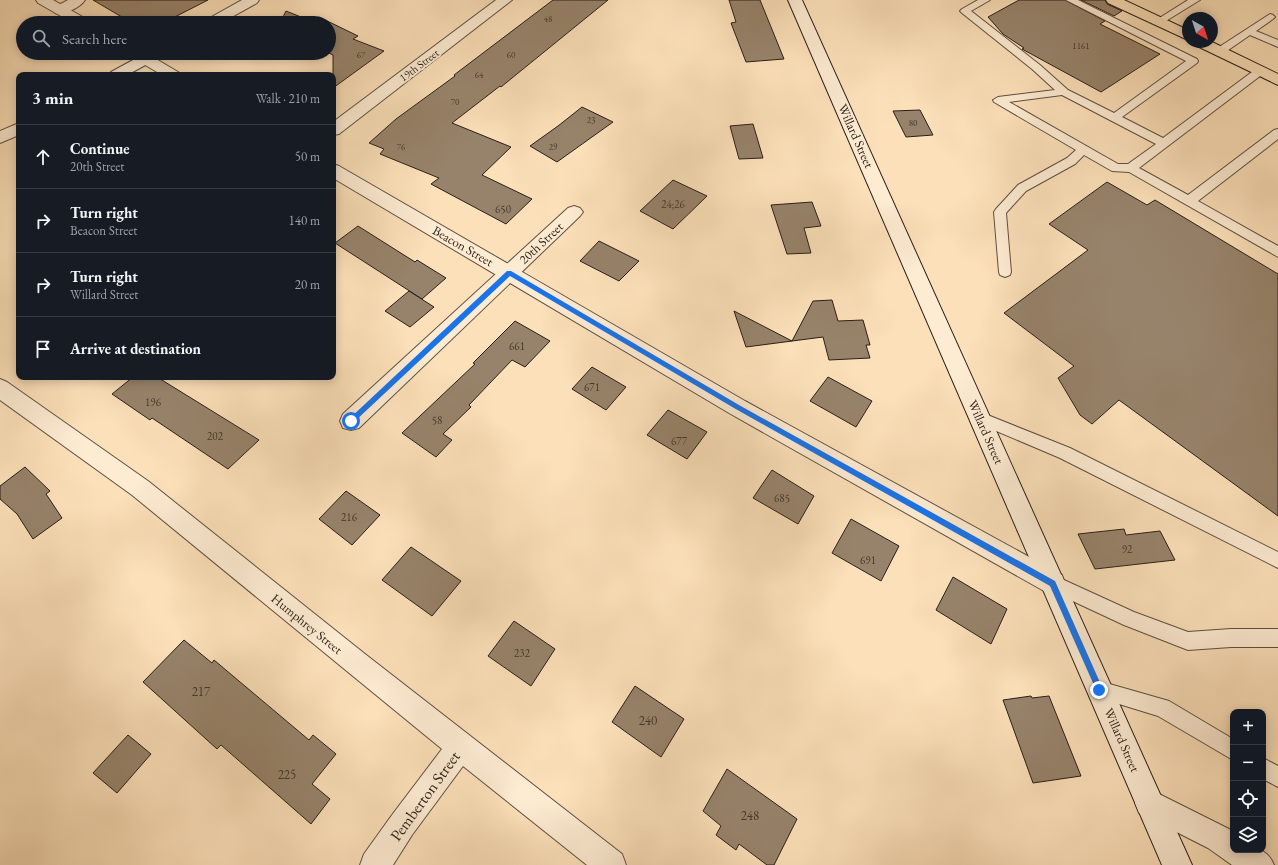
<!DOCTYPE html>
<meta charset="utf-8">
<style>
body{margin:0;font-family:"EB Garamond",serif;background:#242831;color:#f1f3f6}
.controls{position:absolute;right:12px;bottom:12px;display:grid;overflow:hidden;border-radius:8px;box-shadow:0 2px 10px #0003}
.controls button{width:36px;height:36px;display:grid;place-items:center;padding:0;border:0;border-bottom:1px solid #363941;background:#171b24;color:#f1f3f6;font:20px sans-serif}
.compass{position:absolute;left:1182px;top:12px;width:36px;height:36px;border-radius:50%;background:#171b24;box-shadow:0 2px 10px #0003;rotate:141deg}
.stop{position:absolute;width:12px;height:12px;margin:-9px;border:3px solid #1a73e8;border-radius:50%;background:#fff}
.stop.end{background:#1a73e8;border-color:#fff;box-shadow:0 1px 4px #0008}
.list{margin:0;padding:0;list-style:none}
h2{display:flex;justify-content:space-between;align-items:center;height:52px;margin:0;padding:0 16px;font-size:17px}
h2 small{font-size:13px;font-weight:400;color:#9ea1a6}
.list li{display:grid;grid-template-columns:26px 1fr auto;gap:12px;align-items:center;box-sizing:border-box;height:64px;padding:0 16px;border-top:1px solid #363941}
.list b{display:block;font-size:15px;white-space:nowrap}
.list p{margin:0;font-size:13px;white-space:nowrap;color:#9ea1a6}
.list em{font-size:13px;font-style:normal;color:#9ea1a6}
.icon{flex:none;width:22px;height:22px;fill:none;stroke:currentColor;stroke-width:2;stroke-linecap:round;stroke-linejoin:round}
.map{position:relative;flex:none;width:1278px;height:865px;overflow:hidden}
.search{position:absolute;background:#171b24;box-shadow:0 2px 10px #0003;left:16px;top:16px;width:320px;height:44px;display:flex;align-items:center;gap:10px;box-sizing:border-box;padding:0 14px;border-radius:22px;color:#9ea1a6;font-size:15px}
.panel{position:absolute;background:#171b24;box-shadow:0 2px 10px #0003;left:16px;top:72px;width:320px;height:308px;border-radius:8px}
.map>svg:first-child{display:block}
</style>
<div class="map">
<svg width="1278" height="865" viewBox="0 0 1278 865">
<rect width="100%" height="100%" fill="#fce0b9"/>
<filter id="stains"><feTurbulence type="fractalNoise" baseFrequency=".005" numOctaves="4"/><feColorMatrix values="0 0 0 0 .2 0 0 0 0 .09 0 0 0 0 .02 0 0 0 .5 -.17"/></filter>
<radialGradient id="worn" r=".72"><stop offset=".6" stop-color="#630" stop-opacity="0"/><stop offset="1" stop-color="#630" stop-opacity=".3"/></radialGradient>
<g fill="#97836b" stroke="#291f17">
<path d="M93,0h115l-45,23h-31z"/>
<path d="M553,0h55l-107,87 -1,-1 -48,37 59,24 -29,28 50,24 -26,25 -75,-40 8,-6 -59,-24 4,-5 -15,-6 27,-24 59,-43 -1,-1z"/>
<path d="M729,0h31l24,59 -38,3 -15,-39 5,-1z"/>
<path d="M1019,0h46l40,21 -5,3 60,30 -59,38 -79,-43 2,-1 -21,-14 -15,-17z"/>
<path d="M1081,0h24l2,4 15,7 -8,5z"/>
<path d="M286,11l25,10 8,-4 39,19 -5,3 31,12 -51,37v-33l-4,-2v-30h-49z"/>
<path d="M582,107l31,15 -56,40 -27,-16 28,-20z"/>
<path d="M920,110l13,25 -27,2 -13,-26z"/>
<path d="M753,124l10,34 -24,1 -9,-33z"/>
<path d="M673,180l34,16 -34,33 -33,-18z"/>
<path d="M1107,182l40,23 8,-5 123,74v242l-159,-116 -27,24 -12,-9 -22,-37 16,-12 -70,-53 84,-63 -39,-26z"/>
<path d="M812,202l9,24 -17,2 7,25 -24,1 -16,-49z"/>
<path d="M358,226l57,36 2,-2 29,18 -24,21 -87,-56z"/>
<path d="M599,241l40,20 -20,20 -39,-20z"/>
<path d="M409,291l25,16 -24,20 -25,-16z"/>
<path d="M832,300l6,21 25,-1 7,25h-4l4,13 -41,2 -6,-23 -77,10 -12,-36 58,30 21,-40z"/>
<path d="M515,321l35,20 -25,26 -13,-7 -43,45 2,2 -28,27 9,6 -16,17 -34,-24 73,-69 -2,-1z"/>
<path d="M592,367l34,20 -20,23 -34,-21z"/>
<path d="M133,377h24l102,63 -31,29 -76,-51 -2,2 -38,-26z"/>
<path d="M828,377l44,24 -16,26 -46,-26z"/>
<path d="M668,410l39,22 -20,27 -40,-24z"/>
<path d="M25,467l25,24 -4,3 16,24 -29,21 -16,-25 -17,-15v-13z"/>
<path d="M772,470l42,26 -16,28 -45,-26z"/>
<path d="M346,491l34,24 -28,30 -33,-26z"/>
<path d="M851,519l48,27 -18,35 -49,-28z"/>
<path d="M1124,529l2,6 34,-4 15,29 -80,9 -17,-35z"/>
<path d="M411,547l50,34 -29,35 -50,-36z"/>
<path d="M953,577l54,32 -16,35 -55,-34z"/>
<path d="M514,621l41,28 -24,37 -43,-30z"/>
<path d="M184,640l28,23 2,-3 95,80 4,-5 23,19 -24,30 18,15 -19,25 -90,-79 -4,4 -74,-67z"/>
<path d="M635,686l49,33 -23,38 -49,-35z"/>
<path d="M1031,696l1,2 17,-2 32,80 -48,7 -30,-83z"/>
<path d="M128,735l23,19 -34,39 -24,-20z"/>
<path d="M727,769l70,50 -23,46h-7l-28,-21 -3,6 -20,-15 5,-9 -18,-15z"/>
</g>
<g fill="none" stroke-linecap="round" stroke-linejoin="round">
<defs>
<g id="service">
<path d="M978,0h12l-19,11 69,54 28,25 46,23 72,-52 -120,-61h12l119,59 1,2 -1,2 -75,54 41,21 93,-69h8l1,2 -1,2 -125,95 49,27 86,-65 4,-1v10l-80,62 80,45v11l-149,-85 -17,-1 -28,-16 -9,9 -49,27 -20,22 5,59 -1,3 -5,2 -5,-2 -1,-3 -5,-60 2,-3 22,-24 49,-27 9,-8 -82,-48 -1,-2 5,-3 57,-7 -23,-21 -70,-56 -2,-2 2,-2zM1062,95l94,49 -28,20h-10l-109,-62z"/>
<path d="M1188,0h12l-39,24h-6l-2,-2z"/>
<path d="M1270,14l3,1 2,2 -2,2 -17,12 22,9v7l-28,-12 -26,18h-8l-1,-2 1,-2z"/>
<path d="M980,412l90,36 208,104v16l-218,-110 -85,-36 -2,-4 2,-4z"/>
<path d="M1053,575l81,37 54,20 43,-3h47v18h-47l-43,3 -64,-25 -77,-36 -2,-6 2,-6z"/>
<path d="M1099,681l70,20 64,38v21l-75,-44 -65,-20 -3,-6 3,-6z"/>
<path d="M1263,758l15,8v21l-15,-8z"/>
</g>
<g id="minor">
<path d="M68,0h17c-5,8 -21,15 -30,13l-2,-3 2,-3z"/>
<path d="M242,0h17l-2,3 -36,20h-17l2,-3z"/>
<path d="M496,0h16l-173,134 -6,1v-13z"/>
<path d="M146,53h18l-2,3 -35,19h-19l3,-3z"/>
<path d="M19,123v12l-19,8v-12z"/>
<path d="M574,206l6,2 3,4 -3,4 -221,212 -8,2 -8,-2 -3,-7 3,-7 225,-206z"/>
<path d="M0,379l7,3 141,99 217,173 257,200 4,11h-39l-124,-99 -51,69 -19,30h-33l4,-11 28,-39 50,-66 -310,-254 -132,-95z"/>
<path d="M1149,789l84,42v19c20,0 32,-6 41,15h-42l-24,-17 -69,-35 -4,-10 4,-10z"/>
</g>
<g id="tertiary">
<path d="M36,0h17l35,20 2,3h-17l-35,-20z"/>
<path d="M128,53h18l32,19 3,3h-19l-32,-19z"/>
<path d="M333,164l6,2 406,235 317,174 3,8 -3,8 -9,4 -9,-4 -315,-178 -396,-235z"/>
</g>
<path id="secondary" d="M788,0h14l390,865h-30z"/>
<g id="primary">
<path d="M1106,0h18l64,30v10l-80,-37z"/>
<path d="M1193,42h19l66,32v11l-83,-40z"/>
</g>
</defs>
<use href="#service" stroke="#5e4f40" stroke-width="2"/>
<use href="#minor" stroke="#5e4f40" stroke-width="2"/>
<use href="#tertiary" stroke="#5e4f40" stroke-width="2"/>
<use href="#secondary" stroke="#291f17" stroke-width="2"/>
<use href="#primary" stroke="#291f17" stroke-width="2"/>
<use href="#service" fill="#fdebd2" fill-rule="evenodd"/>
<use href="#minor" fill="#fdebd2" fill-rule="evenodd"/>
<use href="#tertiary" fill="#fdebd2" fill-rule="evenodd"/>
<use href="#secondary" fill="#fdebd2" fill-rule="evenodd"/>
<use href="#primary" fill="#fce0b9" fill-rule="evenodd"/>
</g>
<path fill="#1a73e8" d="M507,271h4l228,134 316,176 47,106v5h-5l-47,-106 -316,-178 -224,-132 -157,147h-4v-4z"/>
<g text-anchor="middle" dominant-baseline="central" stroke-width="4" stroke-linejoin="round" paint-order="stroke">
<g font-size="9" fill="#44382c">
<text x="548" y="19">48</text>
<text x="1081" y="46">1161</text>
<text x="361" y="55">67</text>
<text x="511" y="55">60</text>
<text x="479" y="75">64</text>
<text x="455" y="102">70</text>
<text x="591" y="120">23</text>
<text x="913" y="123">80</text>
<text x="401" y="147">76</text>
<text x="553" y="147">29</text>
</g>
<g font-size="11" fill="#291f17" stroke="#fdebd2">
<text transform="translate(419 65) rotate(-37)">19th Street</text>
</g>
<g font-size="11" fill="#44382c">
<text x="673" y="204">24;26</text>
<text x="503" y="209">650</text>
<text x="517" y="346">661</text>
<text x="592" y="387">671</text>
<text x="153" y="402">196</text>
<text x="437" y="420">58</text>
<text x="215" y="436">202</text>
<text x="679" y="441">677</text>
<text x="782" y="498">685</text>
<text x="349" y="517">216</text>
<text x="1127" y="549">92</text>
<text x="868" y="560">691</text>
<text x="522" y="653">232</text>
</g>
<g font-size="13" fill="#291f17" stroke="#fdebd2">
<text transform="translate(856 136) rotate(66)">Willard Street</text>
<text transform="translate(541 243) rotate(-43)">20th Street</text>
<text transform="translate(463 246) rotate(30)">Beacon Street</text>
<text transform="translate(986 432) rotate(66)">Willard Street</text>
<text transform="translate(307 624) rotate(39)">Humphrey Street</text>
<text transform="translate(1122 740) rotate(66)">Willard Street</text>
</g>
<g font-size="13" fill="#44382c">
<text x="201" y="691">217</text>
<text x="648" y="720">240</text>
<text x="287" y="774">225</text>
<text x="750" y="815">248</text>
</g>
<g font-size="16" fill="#291f17" stroke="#fdebd2">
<text transform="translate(425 796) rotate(-54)">Pemberton Street</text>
</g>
</g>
<rect width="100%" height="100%" filter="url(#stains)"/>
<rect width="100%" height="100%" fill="url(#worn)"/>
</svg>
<div class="controls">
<button>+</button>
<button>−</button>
<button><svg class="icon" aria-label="locate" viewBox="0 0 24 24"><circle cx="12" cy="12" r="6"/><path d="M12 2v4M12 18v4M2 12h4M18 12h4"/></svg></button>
<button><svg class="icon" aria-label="layers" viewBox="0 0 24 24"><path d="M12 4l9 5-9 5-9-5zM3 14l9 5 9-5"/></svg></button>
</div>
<svg class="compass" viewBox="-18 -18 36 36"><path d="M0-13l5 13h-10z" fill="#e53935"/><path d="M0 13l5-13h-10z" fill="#9ea1a6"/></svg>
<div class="stop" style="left:351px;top:421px"></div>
<div class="stop end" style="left:1099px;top:690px"></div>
<div class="search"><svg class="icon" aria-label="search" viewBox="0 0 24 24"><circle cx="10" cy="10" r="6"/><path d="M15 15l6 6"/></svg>Search here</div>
<section class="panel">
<h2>3 min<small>Walk · 210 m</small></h2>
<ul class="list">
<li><svg class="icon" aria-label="ahead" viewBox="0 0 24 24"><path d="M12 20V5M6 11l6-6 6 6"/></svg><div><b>Continue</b><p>20th Street</p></div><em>50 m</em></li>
<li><svg class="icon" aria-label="right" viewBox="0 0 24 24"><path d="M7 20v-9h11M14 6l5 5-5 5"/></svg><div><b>Turn right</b><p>Beacon Street</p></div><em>140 m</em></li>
<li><svg class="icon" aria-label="right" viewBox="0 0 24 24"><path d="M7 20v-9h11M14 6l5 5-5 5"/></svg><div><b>Turn right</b><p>Willard Street</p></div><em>20 m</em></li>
<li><svg class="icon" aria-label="arrive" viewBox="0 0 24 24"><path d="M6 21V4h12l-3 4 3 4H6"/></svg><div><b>Arrive at destination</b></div></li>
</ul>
</section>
</div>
